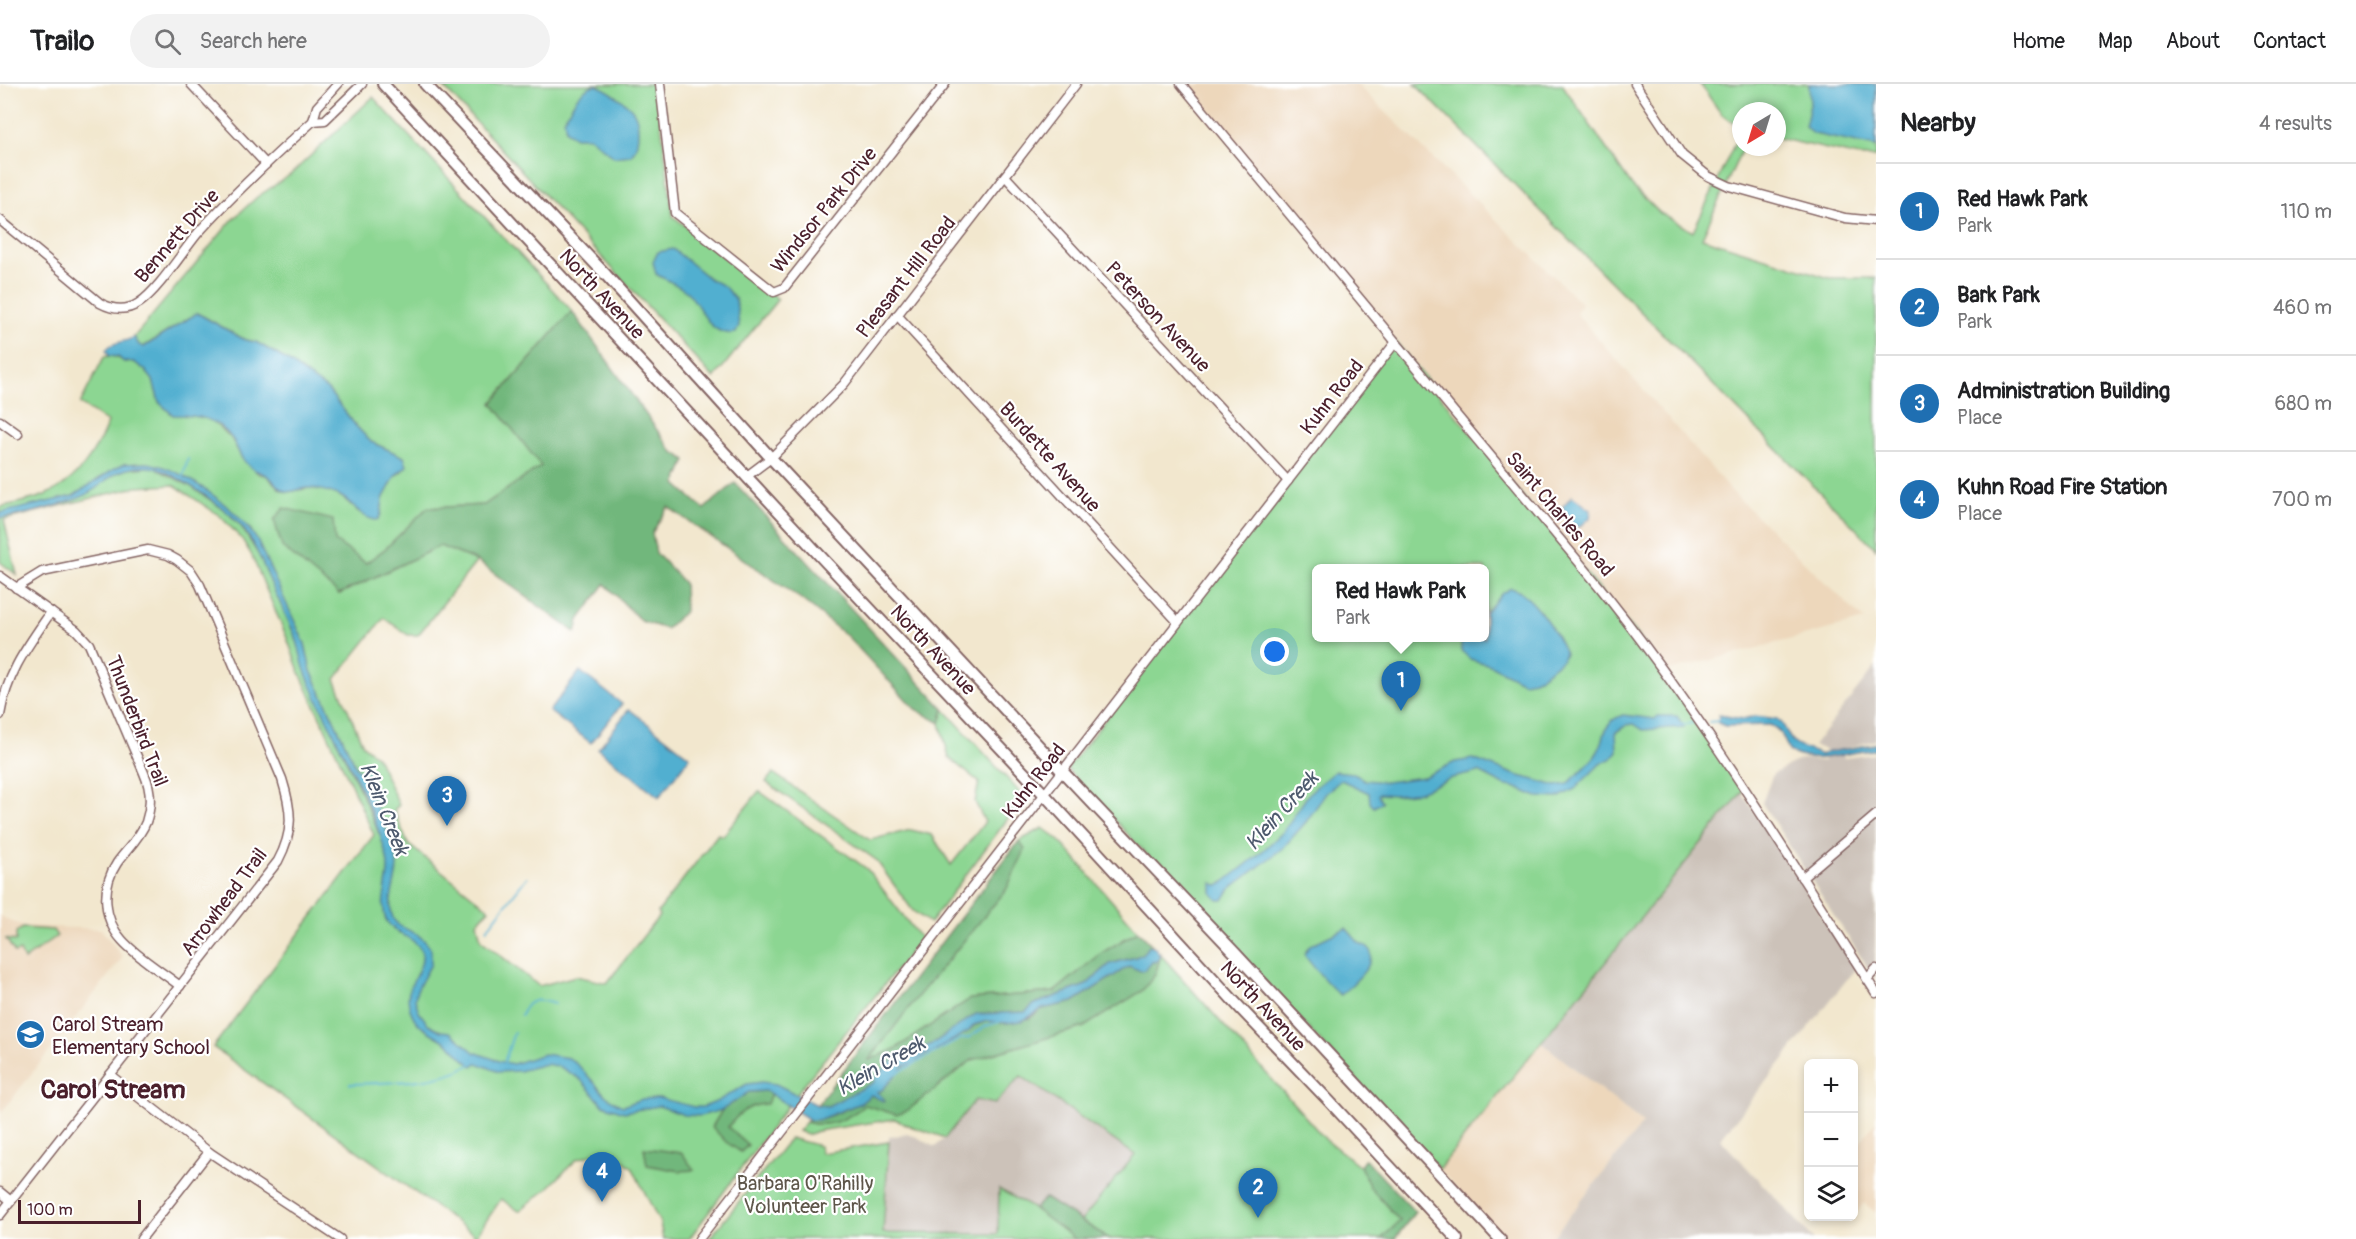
<!DOCTYPE html>
<meta charset="utf-8">
<style>
body{margin:0;font-family:Pangolin,sans-serif;background:#f2f2f2;color:#202124}
.controls{position:absolute;right:18px;bottom:18px;display:grid;overflow:hidden;border-radius:9px;box-shadow:0 3px 9px #0003}
.controls button{width:54px;height:54px;display:grid;place-items:center;padding:0;border:0;border-bottom:2px solid #e0e0e0;background:#fff;color:#202124;font:30px sans-serif}
.compass{position:absolute;left:1732px;top:18px;width:54px;height:54px;border-radius:50%;background:#fff;box-shadow:0 3px 9px #0003;rotate:218deg}
.scale{position:absolute;left:18px;bottom:15px;width:123px;box-sizing:border-box;padding-left:6px;border:3px solid #4a1f2b;border-top:0;font-size:16px;line-height:21px;white-space:nowrap;color:#4a1f2b;-webkit-text-stroke:4px #fff;paint-order:stroke}
.you{position:absolute;left:1275px;top:568px;width:21px;height:21px;margin:-15px;border:4px solid #fff;border-radius:50%;background:#1a73e8;box-shadow:0 0 0 9px #1a73e833}
.badge{display:grid;place-items:center;width:39px;height:39px;border-radius:50%;background:#1f6fb2;color:#fff;font-size:20px;font-weight:700}
.pin{position:absolute;translate:-50% -50px;filter:drop-shadow(0 2px 3px #0008)}
.pin::after{content:'';position:absolute;top:32px;width:21px;height:18px;background:inherit;clip-path:polygon(0 0,100% 0,50% 100%)}
.popup{position:absolute;left:1312px;top:480px;width:177px;height:78px;box-sizing:border-box;display:grid;place-content:center;border-radius:9px;background:#fff;filter:drop-shadow(0 2px 4px #0005);font-size:20px;white-space:nowrap;color:#757577}
.popup b{font-size:22px;color:#202124}
.popup::after{content:'';position:absolute;left:50%;top:100%;margin-left:-12px;border:12px solid transparent;border-top-color:#fff}
.list{margin:0;padding:0;list-style:none}
h2{display:flex;justify-content:space-between;align-items:center;height:78px;margin:0;padding:0 24px;font-size:26px}
h2 small{font-size:20px;font-weight:400;color:#757577}
.list li{display:grid;grid-template-columns:39px 1fr auto;gap:18px;align-items:center;box-sizing:border-box;height:96px;padding:0 24px;border-top:2px solid #e0e0e0}
.list b{display:block;font-size:22px;white-space:nowrap}
.list p{margin:0;font-size:20px;white-space:nowrap;color:#757577}
.list em{font-size:20px;font-style:normal;color:#757577}
.icon{flex:none;width:33px;height:33px;fill:none;stroke:currentColor;stroke-width:2;stroke-linecap:round;stroke-linejoin:round}
.map{position:relative;flex:none;width:1876px;height:1155px;overflow:hidden}
header{display:flex;align-items:center;gap:36px;box-sizing:border-box;height:84px;padding:0 30px;background:#fff;border-bottom:2px solid #e0e0e0}
header strong{font-size:28px}
nav{display:flex;gap:33px;margin-inline-start:auto;font-size:21px}
.search{width:420px;height:54px;background:#f2f2f2;display:flex;align-items:center;gap:15px;box-sizing:border-box;padding:0 21px;border-radius:33px;color:#757577;font-size:22px}
main{display:flex}
aside{flex:1;background:#fff}
.map>svg:first-child{display:block}
</style>
<header>
<strong>Trailo</strong>
<div class="search"><svg class="icon" aria-label="search" viewBox="0 0 24 24"><circle cx="10" cy="10" r="6"/><path d="M15 15l6 6"/></svg>Search here</div>
<nav><a>Home</a><a>Map</a><a>About</a><a>Contact</a></nav>
</header>
<main>
<div class="map">
<svg width="1876" height="1155" viewBox="0 0 1876 1155">
<rect width="100%" height="100%" fill="#fff"/>
<filter id="ink" filterUnits="userSpaceOnUse"><feTurbulence type="fractalNoise" baseFrequency=".0167" numOctaves="2"/><feDisplacementMap in="SourceGraphic" scale="12" xChannelSelector="R" yChannelSelector="G"/><feConvolveMatrix kernelMatrix="1 2 1 2 8 2 1 2 1" color-interpolation-filters="sRGB"/></filter>
<filter id="wash" filterUnits="userSpaceOnUse"><feTurbulence type="fractalNoise" baseFrequency=".008" numOctaves="4" result="noise"/><feDisplacementMap in="SourceGraphic" scale="24" xChannelSelector="R" yChannelSelector="G"/><feGaussianBlur stdDeviation="1.35" result="paint"/><feColorMatrix in="noise" values="0 0 0 0 0 0 0 0 0 0 0 0 0 0 0 0 0 1.4 0 .05"/><feComposite in="paint" operator="in"/></filter>
<g filter="url(#wash)">
<rect width="100%" height="100%" fill="#f2e7ce"/>
<g fill="#edd7bb">
<path d="M1186,0h171l225,220 -6,9 159,182 129,125 -195,51z"/>
<path d="M0,832l23,10 78,3 22,28 -123,157z"/>
<path d="M1541,958l102,81 -92,116h-47l-65,-70z"/>
<path d="M1876,1037v92l-12,-10 -10,13v-66z"/>
</g>
<g fill="#ccc2b9">
<path d="M1876,582v74l-34,9 2,9 32,-4 -1,225 -113,-176 11,-29 28,-15 23,2 1,-12 -12,-3z"/>
<path d="M1742,709l114,175 -136,171 94,100h-263l92,-116 -102,-81z"/>
<path d="M1021,992l115,79 -55,66 -36,-23 -11,11 -34,-20 -2,45 -115,-1 6,-96 17,-3 11,3 18,10 10,-9 30,-38 20,4z"/>
</g>
<g fill="#8cd692" stroke="#6b7a5e" stroke-width="1.5" fill-rule="evenodd">
<path d="M441,0h215l17,132 105,83 -64,79z"/>
<path d="M1415,0h147l70,102 28,27 33,19 48,-102v17h2l-41,91 127,40h47v271z"/>
<path d="M1700,0h176v73h-13l-86,-19v-27h-36v16l-19,-12z"/>
<path d="M373,13l199,214 -80,92 50,62 -58,40 -57,3 -41,40 -20,15 -82,-55 55,86 101,-48 37,15 -59,74h-10l-24,-17 -49,61 28,66 14,12 22,48 -5,5 14,34 81,65 -12,14 4,17 58,46 37,-10 31,7 52,-67 -1,-4 60,-78 5,2 36,-45 108,78 54,70 -124,154 -108,146h-26l-3,-16 -28,-56 -24,-17 -31,9 -29,29 -29,23 -18,-12 -25,37 -263,-189 161,-212 -75,-164 -12,-33 -36,-84 -9,-15 -22,-23 -46,-31 -38,2 -132,33 13,55 -17,-13v-55c15,-4 31,-6 45,-12 32,-13 50,-42 63,-72l-28,-19 24,-47c8,-2 13,-1 20,5h10l11,8 8,10 6,22 14,13h26l14,6 18,17 12,22 16,14 7,1 14,14 7,3 23,-4 22,4 10,5 17,15 22,2c0,-14 8,-35 21,-43l2,-14 -33,-15 -15,-16 -28,-36 -45,-32 -27,-16 -11,-2 -42,-24 -14,2 -46,29 -4,-2 -5,-8 99,-118 24,-22 33,-22zM148,379l39,16 34,23 30,28 54,114 6,27 45,96 6,7 5,-1 -2,11 21,50h-7l-15,-35 -58,-126 -8,-30 -38,-86 -19,-31 -15,-15 -36,-25 -35,-18 -8,-1 -20,2 -11,4 -35,24 -75,20v-4l67,-17 51,-32z"/>
<path d="M1395,257l257,312 92,137 -305,379 -372,-400zM1317,484h168v70h-168z"/>
<path d="M944,625l80,88 -94,126 -17,-12 -37,-51 -110,-78 7,-9 97,67 41,-10 21,5 19,30 34,-43 -10,-20 4,-20 -30,-24 -9,-35z"/>
<path d="M1043,744l16,12 79,91 -35,21 -49,40 -84,7 -75,50 -27,12 157,-211 -6,-9z"/>
<path d="M23,844l30,2 4,6 -33,24 -4,-9 -5,2 -9,-14 10,2v-9z"/>
<path d="M1161,871l165,185 34,26 10,21 30,34 -19,18h-271l-29,-18 54,-66 -114,-79 -26,28 -20,-4 -30,38c-17,-7 -35,-10 -50,-19l-78,12 -10,4 -9,-4 8,-9c24,7 41,-3 59,-17l43,5 64,-50 112,-33 71,-52z"/>
<path d="M790,1054l30,8 1,7 68,-11 -6,91 115,1 1,-45 35,20 41,30h-366z"/>
</g>
<g fill="#71b77c" stroke="#5e6b54" stroke-width="1.5">
<path d="M572,227l100,140 14,9 -10,24 28,25 31,-26 209,226 -4,14 -25,-14 -67,-72 -47,-38 -133,-92 -16,26 4,20 28,30 1,28 -19,18 -25,-8 -36,-37 -26,36 -3,13 -99,-72 -37,-15 -101,48 -57,-47 -8,-27 10,-12 49,12 2,21 31,22 20,-15 41,-40 57,-3 57,-39 -49,-63z"/>
<path d="M1019,757l6,9 -19,40 -87,105 -50,65 26,-11 75,-50 84,-7 49,-40 35,-21 15,15h-4l-7,8 -6,3 -26,7 -24,21 -51,19 -10,8 -49,2 -44,30 -40,18 -18,20 -37,21 -9,3 -11,-1z"/>
<path d="M1160,869l1,2 -6,20 -13,16 -58,36 -112,33 -64,50 -11,5 -32,-10c-18,14 -35,24 -59,17l3,-3c14,3 50,-15 62,-24l13,5 -7,-8 27,-27 43,-20 28,-20 12,-4 19,2 24,-5 12,-9 31,-7 56,-36 12,5 11,-9 5,-1z"/>
<path d="M766,1007l5,2 -4,11c-18,0 -29,10 -39,23l20,18 -7,7 -15,-10 -14,-15 10,-17 27,-18z"/>
<path d="M644,1064l38,5 12,17 -14,1 -33,-6z"/>
<path d="M1365,1075l50,53 -20,27h-14l19,-18 -30,-34 -10,-21z"/>
<path d="M1045,1114l65,41h-35l-41,-30z"/>
</g>
<g fill="#51afd0" stroke="#4e677e" stroke-width="1.5">
<path d="M1809,0h67v63l-62,-13 -9,-7 5,-22z"/>
<path d="M596,1c10,3 34,19 39,29 5,11 4,33 -4,41l-17,2 -25,-20h-14l-9,-6 -2,-12c8,-13 16,-32 32,-34z"/>
<path d="M673,165l37,30 14,7 12,14 3,26 -3,7c-27,4 -32,-22 -47,-39 -6,-7 -25,-15 -33,-20l-3,-12 5,-10z"/>
<path d="M197,229l48,27 11,2 27,16 45,32 28,36 15,16 33,15 3,9 -11,9 -13,24 -2,15 -3,6c-17,0 -24,-17 -38,-24 -6,-3 -24,-8 -31,-8 -8,-1 -18,7 -26,2 -7,-3 -10,-12 -17,-15 -9,-4 -16,-6 -22,-14 -5,-6 -7,-14 -11,-21 -16,-23 -35,-25 -60,-25l-14,-13 -6,-22 -8,-10 -11,-8h-10l-6,-5 -9,-1 -3,-6c6,-9 19,-7 28,-13l5,8 5,2z"/>
<path d="M148,379c36,6 90,46 109,77l48,104 6,27 45,96 6,7 7,-3 4,2 -8,11c10,22 26,51 31,73 5,20 -11,41 -3,61 6,14 27,10 38,32v14l-14,26 -2,9 4,13 9,12 13,7 9,1 24,20 25,9 14,3 31,-10 25,4 11,9 26,29 12,8 5,2 19,-7 17,-1 35,9h9l13,-5 31,-18 15,-2 14,2 41,21 11,1 46,-24 2,-6 16,-14 40,-18 44,-30 49,-2 10,-8 51,-19 24,-21 26,-7 6,-3 7,-8h4c5,5 9,8 4,15l-5,1 -7,8 -4,1 -12,-5 -56,36 -31,7 -20,12 -16,2 -18,-2 -14,4 -5,6 -40,23h-3l-14,10 -8,2 -22,24 -5,2 8,8 -2,1 -12,-6 -10,8 -43,17h-8l-44,-29 -17,1 -27,18 -22,6 -16,-1 -25,-9 -35,6 -21,-7 -23,-26 -20,-12 -14,-3 -27,7 -20,1 -22,-9 -4,3c-9,-5 -15,-14 -23,-21 -13,-11 -31,-14 -38,-31 -13,-28 12,-39 10,-60 -3,-18 -31,-18 -37,-37 -6,-21 8,-41 1,-63 -18,-62 -54,-118 -79,-178 -5,-11 -6,-23 -10,-35 -7,-18 -16,-36 -24,-53 -9,-21 -17,-43 -31,-61 -14,-18 -72,-59 -94,-60 -37,-2 -43,21 -69,31 -22,8 -56,18 -79,20v-5l73,-17 41,-27 10,-5z"/>
<path d="M1572,412l19,14 -1,8 -10,9 -6,-1 -11,-16v-4z"/>
<path d="M1511,504c21,5 46,46 54,65l-3,7 -21,16 -7,4 -11,2 -33,-17 -20,-6 -9,-9v-5l5,-7h19v-25l17,-20z"/>
<path d="M580,587l42,33 -31,39 -42,-32z"/>
<path d="M629,625l61,48 -31,40 -61,-48z"/>
<path d="M1623,631l32,4 3,-3h19l7,11 -41,3 -9,-6 -7,1 -11,7 1,19 -5,7 -12,6 -25,25 -17,9 -21,-1 -23,-10 -8,-1 -27,-14 -27,6 -33,14 -23,3 -17,-1 -1,1 4,7 -8,5 -4,-4 -1,-10 -28,-13 -15,13 -20,29 -22,25 -55,43 -6,10h-5l-6,-7v-10l7,3 38,-30 26,-24 27,-40 25,-21 17,2 13,7 21,2 38,-5 31,-15 18,-3 43,16 40,11 12,-2c9,-10 22,-19 29,-31 11,-17 3,-30 26,-38z"/>
<path d="M1719,631l24,4 12,-3 23,3c8,7 9,17 16,24 8,7 19,7 27,12l3,-2 52,-9v6c-28,0 -61,18 -87,1 -5,-11 -7,-21 -19,-26l-45,1 -7,-3z"/>
<path d="M1346,844l13,15 9,4c13,15 -17,38 -27,48 -6,-2 -33,-34 -37,-41l6,-9z"/>
</g>
<g fill="none" stroke-linecap="round" stroke-linejoin="round">
<g stroke="#51afd0" stroke-width="2">
<path d="M182,395l6,-20"/>
<path d="M1709,638l9,-1"/>
<path d="M1682,641l14,-3"/>
<path d="M487,845l40,-52"/>
<path d="M521,931c8,-18 17,-16 34,-11"/>
<path d="M504,979l10,-31"/>
<path d="M895,990l65,-35 8,-1 18,-12 15,-5"/>
<path d="M350,1000c37,-1 92,-1 123,-21"/>
</g>
</g>
</g>
<g filter="url(#ink)">
<g fill="none" stroke-linecap="round" stroke-linejoin="round">
<defs>
<g id="minor">
<path d="M191,0l75,80"/>
<path d="M660,0l15,129 99,79 10,-4 161,-204"/>
<path d="M1181,0l417,501c103,128 189,270 278,408"/>
<path d="M1635,0l47,71 26,21 21,10 116,32 31,3"/>
<path d="M313,37l12,-1 37,-36"/>
<path d="M1005,92l283,305"/>
<path d="M0,136l100,83c13,7 27,8 39,0 18,-11 44,-52 59,-70 36,-40 75,-76 115,-112l4,-14 21,-23"/>
<path d="M897,231l281,307"/>
<path d="M0,337l18,13"/>
<path d="M747,392l24,-18 73,-74 232,-300"/>
<path d="M0,492l76,54 13,14 55,129c7,16 8,32 2,49 -6,16 -20,28 -29,41 -16,24 -14,56 5,77 16,18 39,31 58,46"/>
<path d="M0,631c7,-42 27,-68 51,-103"/>
<path d="M1802,794l74,-63"/>
<path d="M1867,895l9,-10"/>
<path d="M110,991l99,77 131,87"/>
<path d="M0,1108l11,9"/>
<path d="M0,1131l278,-354c16,-30 14,-50 4,-82l-82,-194 -9,-14 -14,-11 -9,-5 -20,-5 -106,22 -26,16"/>
<path d="M141,1155l68,-87"/>
<path d="M699,1155l696,-896"/>
</g>
<g id="major">
<path d="M383,0l440,475 221,235 197,215 88,92 128,138"/>
<path d="M425,0l181,191 165,183 291,313 173,182 265,286"/>
</g>
</defs>
<use href="#minor" stroke="#856564" stroke-width="11"/>
<use href="#major" stroke="#856564" stroke-width="14"/>
<use href="#minor" stroke="#fff" stroke-width="8"/>
<use href="#major" stroke="#fff" stroke-width="10"/>
</g>
</g>
<defs>
<symbol id="school-disc" viewBox="-11 -11 22 22"><circle r="9.5" fill="#1f6fb2" stroke="#fff"/><path d="M0-5L7-2L0 1L-7-2ZM-4 1L0 2.5L4 1V4Q0 6-4 4Z" fill="#fff"/></symbol>
</defs>
<g fill-rule="evenodd">
<use href="#school-disc" x="14" y="934" width="33" height="33"/>
</g>
<g text-anchor="middle" dominant-baseline="central" stroke-width="4.5" stroke-linejoin="round" paint-order="stroke">
<g font-size="20" fill="#4a1f2b" stroke="#fff">
<text transform="translate(824 126) rotate(-51)">Windsor Park Drive</text>
<text transform="translate(177 152) rotate(-49)">Bennett Drive</text>
<text transform="translate(906 193) rotate(-52)">Pleasant Hill Road</text>
<text transform="translate(602 210) rotate(47)">North Avenue</text>
<text transform="translate(1158 233) rotate(47)">Peterson Avenue</text>
<text transform="translate(1332 313) rotate(-52)">Kuhn Road</text>
<text transform="translate(1050 373) rotate(48)">Burdette Avenue</text>
<text transform="translate(1560 430) rotate(50)">Saint Charles Road</text>
<text transform="translate(933 566) rotate(47)">North Avenue</text>
<text transform="translate(137 637) rotate(69)">Thunderbird Trail</text>
<text transform="translate(1034 697) rotate(-52)">Kuhn Road</text>
<text transform="translate(224 818) rotate(-53)">Arrowhead Trail</text>
<text transform="translate(1263 922) rotate(47)">North Avenue</text>
</g>
<g font-size="20" fill="#4a1f2b" stroke="#fff" text-anchor="start">
<text x="52" y="940">Carol Stream<tspan x="52" dy="23">Elementary School</tspan></text>
</g>
<g font-size="20" fill="#5e564a" stroke="#fff">
<text x="805" y="1099">Barbara O'Rahilly<tspan x="805" dy="23">Volunteer Park</tspan></text>
</g>
<g font-size="21" font-style="italic" fill="#4d596d" stroke="#fff">
<text transform="translate(384 725) rotate(68)">Klein Creek</text>
<text transform="translate(1282 727) rotate(-48)">Klein Creek</text>
<text transform="translate(881 982) rotate(-30)">Klein Creek</text>
</g>
<g font-size="26" font-weight="bold" fill="#4a1f2b" stroke="#fff">
<text x="113" y="1006">Carol Stream</text>
</g>
</g>
</svg>
<div class="controls">
<button>+</button>
<button>−</button>
<button><svg class="icon" aria-label="layers" viewBox="0 0 24 24"><path d="M12 4l9 5-9 5-9-5zM3 14l9 5 9-5"/></svg></button>
</div>
<svg class="compass" viewBox="-18 -18 36 36"><path d="M0-13l5 13h-10z" fill="#e53935"/><path d="M0 13l5-13h-10z" fill="#757577"/></svg>
<div class="scale">100 m</div>
<div class="you"></div>
<div class="pin badge" style="left:1401px;top:627px">1</div>
<div class="popup"><b>Red Hawk Park</b>Park</div>
<div class="pin badge" style="left:1258px;top:1134px">2</div>
<div class="pin badge" style="left:447px;top:742px">3</div>
<div class="pin badge" style="left:602px;top:1118px">4</div>
</div>
<aside>
<h2>Nearby<small>4 results</small></h2>
<ul class="list">
<li><span class="badge">1</span><div><b>Red Hawk Park</b><p>Park</p></div><em>110 m</em></li>
<li><span class="badge">2</span><div><b>Bark Park</b><p>Park</p></div><em>460 m</em></li>
<li><span class="badge">3</span><div><b>Administration Building</b><p>Place</p></div><em>680 m</em></li>
<li><span class="badge">4</span><div><b>Kuhn Road Fire Station</b><p>Place</p></div><em>700 m</em></li>
</ul>
</aside>
</main>
